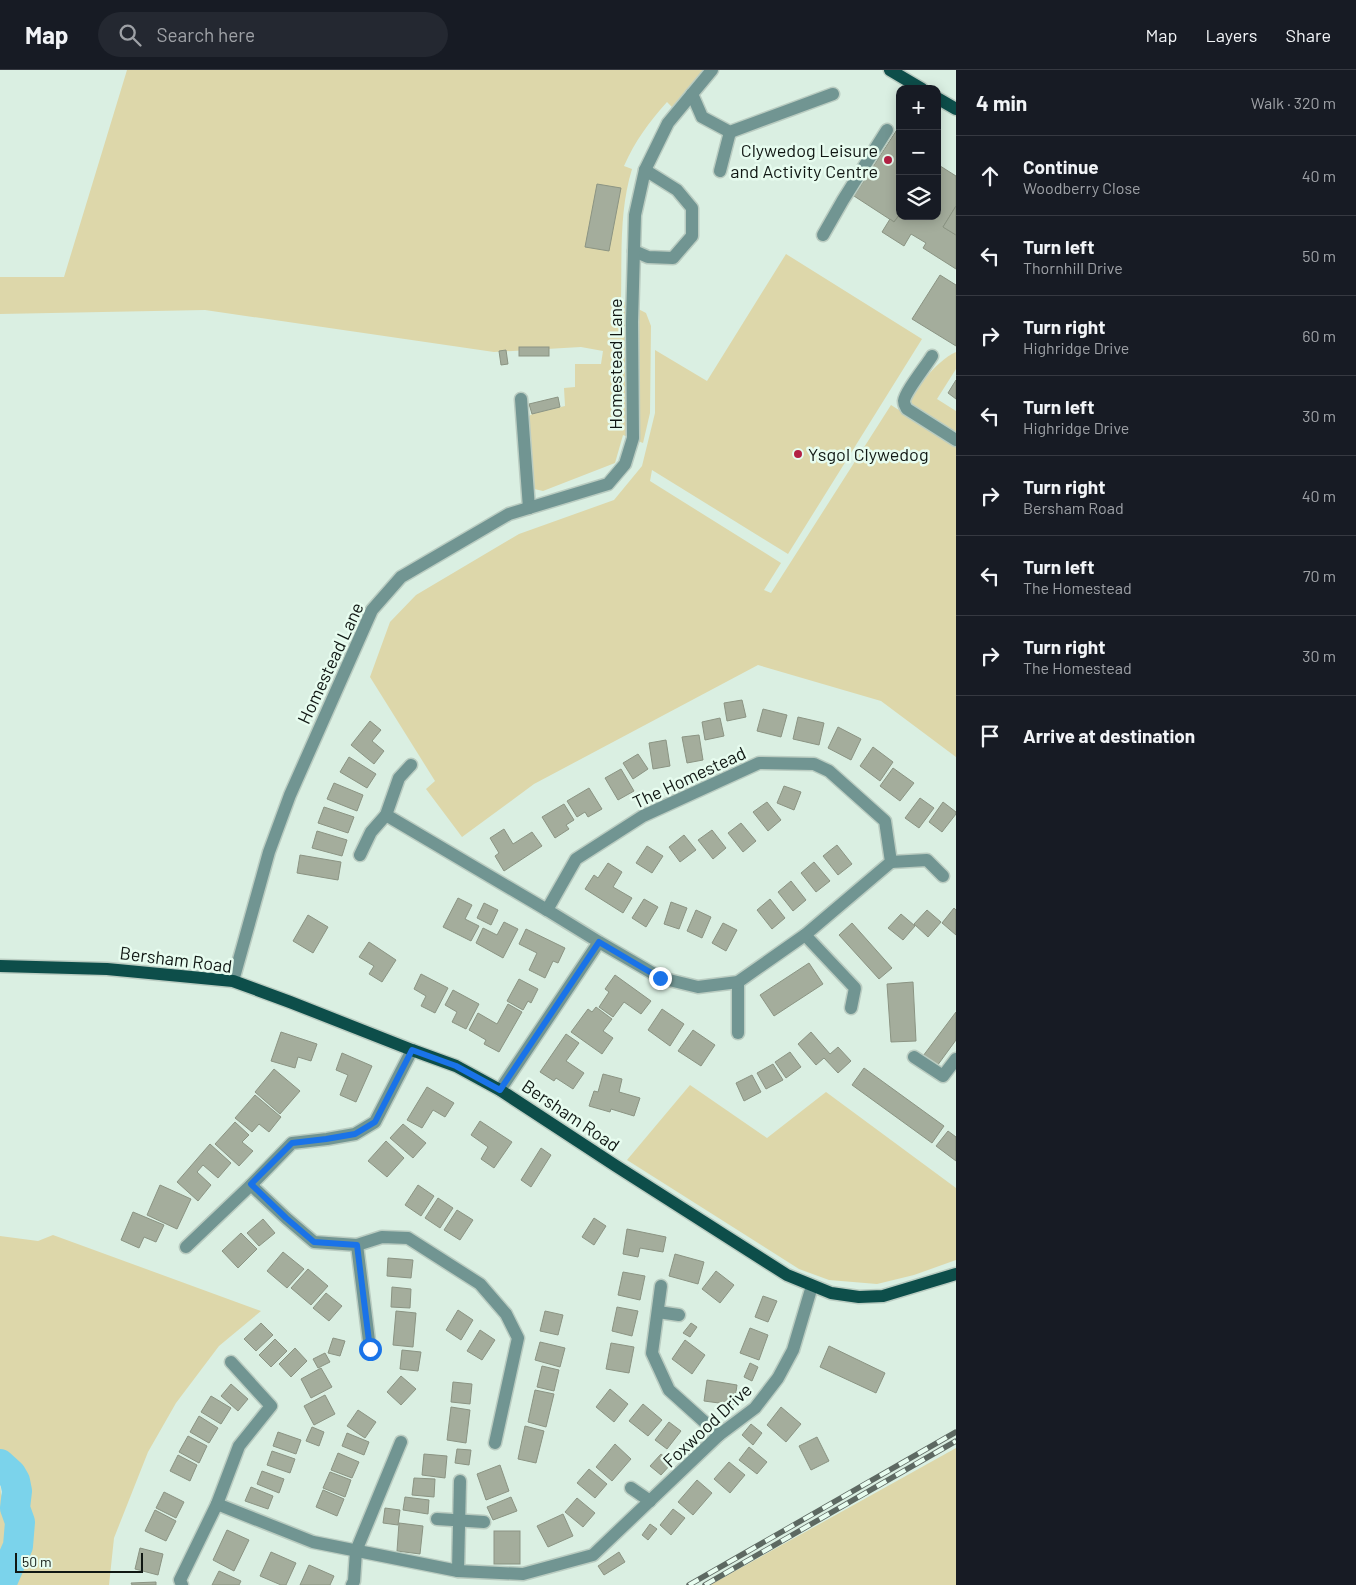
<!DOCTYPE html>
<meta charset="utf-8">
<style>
body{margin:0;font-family:Barlow,sans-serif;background:#242831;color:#f1f3f6}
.controls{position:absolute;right:15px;top:15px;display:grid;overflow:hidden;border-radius:10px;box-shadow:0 2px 12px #0003}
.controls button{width:45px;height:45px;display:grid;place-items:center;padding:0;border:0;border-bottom:1px solid #363941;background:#171b24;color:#f1f3f6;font:25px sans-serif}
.scale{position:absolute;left:15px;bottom:12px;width:128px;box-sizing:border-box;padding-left:5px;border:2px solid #101713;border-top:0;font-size:14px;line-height:18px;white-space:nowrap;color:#101713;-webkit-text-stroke:4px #e7fcef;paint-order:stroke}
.stop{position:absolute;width:15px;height:15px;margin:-11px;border:4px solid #1a73e8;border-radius:50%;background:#fff}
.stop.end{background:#1a73e8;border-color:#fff;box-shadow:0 1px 5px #0008}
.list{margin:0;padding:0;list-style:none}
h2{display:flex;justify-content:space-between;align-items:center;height:65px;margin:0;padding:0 20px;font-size:21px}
h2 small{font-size:16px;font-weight:400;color:#9ea1a6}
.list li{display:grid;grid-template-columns:32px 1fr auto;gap:15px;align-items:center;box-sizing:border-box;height:80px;padding:0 20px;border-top:1px solid #363941}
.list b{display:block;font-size:19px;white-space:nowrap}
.list p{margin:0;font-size:16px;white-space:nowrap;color:#9ea1a6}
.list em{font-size:16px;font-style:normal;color:#9ea1a6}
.icon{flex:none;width:28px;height:28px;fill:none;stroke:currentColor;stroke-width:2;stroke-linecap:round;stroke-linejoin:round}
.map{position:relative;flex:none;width:956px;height:1515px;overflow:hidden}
header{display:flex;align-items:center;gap:30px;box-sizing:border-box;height:70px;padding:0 25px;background:#171b24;border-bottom:1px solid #363941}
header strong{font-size:24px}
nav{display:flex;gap:28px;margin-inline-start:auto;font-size:18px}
.search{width:350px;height:45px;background:#242831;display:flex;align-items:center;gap:12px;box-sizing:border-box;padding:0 18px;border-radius:28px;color:#9ea1a6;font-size:19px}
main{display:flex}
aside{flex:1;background:#171b24}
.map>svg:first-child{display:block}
</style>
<header>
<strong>Map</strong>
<div class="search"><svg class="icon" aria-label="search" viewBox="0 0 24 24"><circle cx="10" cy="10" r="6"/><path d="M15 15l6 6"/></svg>Search here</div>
<nav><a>Map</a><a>Layers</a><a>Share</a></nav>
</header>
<main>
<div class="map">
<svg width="956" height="1515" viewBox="0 0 956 1515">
<rect width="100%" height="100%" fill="#daefe2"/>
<g fill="#ddd7aa">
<path d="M127,0h576l-31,37 -5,-5c-18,20 -32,39 -43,64l8,3c-13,42 -10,88 -11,131l25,13 5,13 -1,87 -7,30 -20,-8 -8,28 -72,28 -13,-3 -5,-69 7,-5 33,-8 -1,-18 11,-1v-23h26l2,-13 -22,-4 -87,5 -289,-42 -205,4v-37h64z"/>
<path d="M786,184l136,85 -134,215 -136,-84 -2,11 131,82 -17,27 7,3 120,-188 11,7c13,-21 32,-50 54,-60v17l-19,30 19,12v346l-75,-56 -123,-36 -224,119 -72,53 -36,-48 9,-8 -65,-104 20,-55 26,-27 103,-61 95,-34 28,-34 13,-53v-63l52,31z"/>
<path d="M690,1015l77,53 59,-46 130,96v72l-42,15 -37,9 -48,-4 -30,-11 -172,-109z"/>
<path d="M53,1165l208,76 -42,35 -43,57 -28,49 -34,86 -5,47h-109v-100l1,9 14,30 -7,38 8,-6 10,-18 -7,-30 -9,-22 5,-12 -2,-7 -13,-11v-220l38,5z"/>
<path d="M956,1378v137h-246z"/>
</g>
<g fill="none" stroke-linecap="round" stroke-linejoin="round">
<path stroke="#7bd3eb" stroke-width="30" d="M0,1394l11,10 4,7 2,10 -2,17 5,14 -2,24 -15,34 -1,5"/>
</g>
<g fill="#a4ad9c" stroke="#8b9483">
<path d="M900,55v89l-6,8 -40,-26z"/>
<path d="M937,94l19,12v30l-13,21 13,8v34l-33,-21 3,-5 -15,-9 -7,12 -22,-14 8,-13 4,3 6,-8v2h37z"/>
<path d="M597,114l24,4 -12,63 -24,-4z"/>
<path d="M956,136v29l-13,-8z"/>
<path d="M940,205l16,10v61l-44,-27z"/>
<rect x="519" y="277" width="30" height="9"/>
<path d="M506,280l2,14 -7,1 -2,-14z"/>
<path d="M956,310v19l-8,-6z"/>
<path d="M558,327l2,10 -28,7 -3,-10z"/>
<path d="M742,630l4,17 -19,4 -3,-18z"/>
<path d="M763,639l24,6 -6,22 -24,-6z"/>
<path d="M798,647l26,6 -5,22 -26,-6z"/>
<path d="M720,648l4,18 -19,4 -3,-18z"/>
<path d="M370,651l11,9 -9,11 12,10 -10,13 -23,-19z"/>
<path d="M838,657l23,12 -10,21 -23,-12z"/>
<path d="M699,665l4,25 -16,3 -5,-26z"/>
<path d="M666,670l4,26 -17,3 -4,-26z"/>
<path d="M873,677l20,15 -13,19 -20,-15z"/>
<path d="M638,684l10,15 -15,10 -10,-16z"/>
<path d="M349,687l27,17 -9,14 -27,-16z"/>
<path d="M893,698l21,15 -14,18 -20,-15z"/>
<path d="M621,699l13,22 -16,9 -13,-22z"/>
<path d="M334,713l29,12 -6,16 -30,-12z"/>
<path d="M784,716l17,6 -7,18 -17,-7z"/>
<path d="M589,718l13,21 -14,8 -3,-5 -8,5 -10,-16z"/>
<path d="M920,728l14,10 -15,20 -14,-10z"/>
<path d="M767,732l14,18 -13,11 -15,-19z"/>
<path d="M943,732l13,10v2l-14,18 -13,-10z"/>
<path d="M564,734l10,16 -8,5 3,4 -14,9 -13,-21z"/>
<path d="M324,737l30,10 -6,16 -30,-10z"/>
<path d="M741,753l15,18 -13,11 -15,-19z"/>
<path d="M504,759l9,15 19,-12 10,14 -38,25 -9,-15 4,-3 -9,-15z"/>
<path d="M712,760l14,18 -13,11 -15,-19z"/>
<path d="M317,761l30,9 -5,16 -30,-8z"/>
<path d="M684,765l12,15 -16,12 -11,-15z"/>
<path d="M837,775l15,19 -14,11 -15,-19z"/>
<path d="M647,776l16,10 -11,17 -16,-10z"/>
<path d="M300,785l41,7 -3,18 -41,-7z"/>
<path d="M814,792l16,19 -14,11 -15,-19z"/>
<path d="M608,793l14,9 -9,15 19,11 -9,15 -38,-24 9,-14 4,3z"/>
<path d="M791,811l15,19 -13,11 -15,-19z"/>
<path d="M458,828l14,7 -7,14 14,7 -8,15 -28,-14z"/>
<path d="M644,829l14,8 -12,20 -14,-9z"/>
<path d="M770,829l15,19 -13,11 -15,-19z"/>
<path d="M671,832l16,6 -8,21 -15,-5z"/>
<path d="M484,833l14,7 -7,15 -14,-7z"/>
<path d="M954,838l2,2v25l-14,-12z"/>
<path d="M696,840l15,7 -9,21 -15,-7z"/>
<path d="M927,840l14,12 -13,15 -14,-13z"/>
<path d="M901,844l14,12 -12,14 -15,-12z"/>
<path d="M308,845l20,12 -15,26 -20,-12z"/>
<path d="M504,852l14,7 -15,29 -27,-15 7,-15 14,7z"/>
<path d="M723,853l14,7 -11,21 -14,-8z"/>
<path d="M852,853l40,45 -13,11 -40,-44z"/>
<path d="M526,859l39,19 -7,15 -5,-2 -8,17 -16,-8 8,-17 -18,-9z"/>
<path d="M369,872l27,18 -14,22 -13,-8 5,-8 -15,-9z"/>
<path d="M809,893l14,21 -49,32 -14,-21z"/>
<path d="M421,904l27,14 -13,25 -14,-7 5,-10 -12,-7z"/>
<path d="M615,905l36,26 -10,13 -17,-12 -11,15 -14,-10 10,-15 -4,-3z"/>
<path d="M519,909l19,10 -7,14 -3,-2 -5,9 -16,-9z"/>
<path d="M913,912l3,59 -25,1 -4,-58z"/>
<path d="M453,920l26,14 -13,25 -14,-7 5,-10 -12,-7z"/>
<path d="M508,934l14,8 -23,40 -15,-8 2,-4 -17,-10 9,-17 19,11z"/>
<path d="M596,937l16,12 -9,12 10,7 -11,16 -31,-22 17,-23 4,3z"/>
<path d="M662,939l22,15 -14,22 -22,-16z"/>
<path d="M956,942v28l-19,26 -14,-10z"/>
<path d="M693,960l22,15 -14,21 -23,-15z"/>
<path d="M281,962l36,12 -6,17 -13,-4 -3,11 -24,-7z"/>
<path d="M811,962l19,22 8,-7 13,14 -13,12 -14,-15 -8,7 -18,-21z"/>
<path d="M566,964l13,9 -13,18 18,12 -11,16 -17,-11 -2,3 -14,-9z"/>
<path d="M790,982l11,15 -15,11 -11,-16z"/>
<path d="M342,983l30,13 -16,36 -16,-7 8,-20 -12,-5z"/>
<path d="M773,994l10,16 -17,9 -9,-16z"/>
<path d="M864,998l80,58 -12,17 -80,-58z"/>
<path d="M274,999l26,22 -20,23 -25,-22z"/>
<path d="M603,1004l19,5 -3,13 21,6 -6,18 -23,-7 -1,3 -21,-6 5,-15 4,1z"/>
<path d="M752,1005l9,17 -17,9 -8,-18z"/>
<path d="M427,1017l27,16 -9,14 -12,-7 -11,18 -15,-8z"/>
<path d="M255,1025l26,22 -12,15 -10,-8 -7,8 -17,-14z"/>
<path d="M480,1051l32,21 -18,26 -13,-9 7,-12 -17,-12z"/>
<path d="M235,1052l14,13 -7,7 11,9 -14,15 -24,-22z"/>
<path d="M403,1054l23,19 -13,15 -23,-20z"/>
<path d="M948,1061l8,6v24l-20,-15z"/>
<path d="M386,1071l18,17 -17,19 -19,-16z"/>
<path d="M210,1074l21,19 -13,15 -15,-13 -6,7 14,13 -13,16 -21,-19z"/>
<path d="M541,1078l10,7 -20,32 -10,-7z"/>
<path d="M160,1115l31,14 -14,30 -30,-14z"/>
<path d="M418,1115l16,11 -13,20 -16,-11z"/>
<path d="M438,1128l15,10 -13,20 -15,-10z"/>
<path d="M457,1140l16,10 -13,20 -16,-10z"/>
<path d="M133,1142l31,13 -8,17 -12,-5 -5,11 -18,-8z"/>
<path d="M594,1148l12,8 -12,19 -12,-8z"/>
<path d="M263,1149l12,14 -16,13 -12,-13z"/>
<path d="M627,1159l39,8 -3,15 -23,-4 -2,9 -15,-3z"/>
<path d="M241,1163l16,16 -19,19 -16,-17z"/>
<path d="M283,1182l21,17 -17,19 -20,-17z"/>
<path d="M675,1184l29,8 -6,22 -29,-8z"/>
<path d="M388,1188l25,2 -2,18 -24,-2z"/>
<path d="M308,1199l20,17 -17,19 -20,-17z"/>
<path d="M716,1201l18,14 -14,18 -18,-14z"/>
<path d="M623,1202l22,4 -5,24 -22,-5z"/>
<path d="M392,1217l19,2 -1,19 -19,-1z"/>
<path d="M326,1223l16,13 -13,15 -16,-13z"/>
<path d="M763,1226l14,5 -9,21 -13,-5z"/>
<path d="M617,1237l21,4 -6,25 -20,-5z"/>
<path d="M458,1240l15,10 -12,20 -15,-10z"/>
<path d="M396,1241l20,2 -3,34 -20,-2z"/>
<path d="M545,1241l18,4 -5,20 -18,-4z"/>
<path d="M261,1253l12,12 -17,16 -12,-12z"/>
<path d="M691,1253l6,4 -7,10 -7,-4z"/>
<path d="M750,1258l18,7 -9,25 -19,-7z"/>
<path d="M480,1260l15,10 -13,20 -15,-9z"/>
<path d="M333,1268l12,3 -5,15 -12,-3z"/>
<path d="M275,1269l12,12 -16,16 -12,-12z"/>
<path d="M685,1270l20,15 -13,19 -20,-15z"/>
<path d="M540,1272l25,6 -5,19 -25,-7z"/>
<path d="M611,1273l23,4 -5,26 -23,-4z"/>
<path d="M829,1276l56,27 -9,20 -56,-26z"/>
<path d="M295,1278l12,13 -16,16 -12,-13z"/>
<path d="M402,1280l19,2 -3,19 -18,-2z"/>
<path d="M325,1283l5,9 -12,6 -5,-9z"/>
<path d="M750,1293l8,4 -6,14 -8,-4z"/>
<path d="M542,1296l17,4 -5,21 -17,-4z"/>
<path d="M321,1298l11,19 -21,11 -10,-19z"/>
<path d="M401,1306l15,13 -15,16 -14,-13z"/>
<path d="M707,1310l30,5 -3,20 -30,-4z"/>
<path d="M453,1312l19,2 -2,20 -19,-2z"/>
<path d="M231,1314l17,15 -10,12 -17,-15z"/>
<path d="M610,1319l18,15 -14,18 -18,-15z"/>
<path d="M535,1320l19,4 -8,33 -18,-5z"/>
<path d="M325,1325l10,19 -21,11 -10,-19z"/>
<path d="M211,1326l20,12 -10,16 -20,-12z"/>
<path d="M643,1334l19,16 -14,16 -19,-15z"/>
<path d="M451,1337l19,3 -4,33 -19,-3z"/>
<path d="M781,1337l20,17 -15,18 -19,-17z"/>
<path d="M358,1340l18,12 -11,16 -18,-12z"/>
<path d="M199,1346l19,12 -9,15 -19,-11z"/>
<path d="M669,1352l12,9 -14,18 -12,-9z"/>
<path d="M751,1354l11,9 -9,12 -11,-10z"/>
<path d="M525,1356l19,5 -8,32 -18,-4z"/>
<path d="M312,1357l12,5 -5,14 -13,-5z"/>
<path d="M278,1362l23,8 -5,14 -23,-8z"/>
<path d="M347,1363l22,9 -5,13 -22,-9z"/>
<path d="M188,1366l19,10 -8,17 -20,-11z"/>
<path d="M817,1367l12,24 -18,9 -12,-24z"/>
<path d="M615,1374l16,15 -19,22 -16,-14z"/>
<path d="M749,1377l18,15 -10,12 -18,-14z"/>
<path d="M457,1379l14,1 -2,15 -14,-2z"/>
<path d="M272,1381l23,8 -5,14 -23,-8z"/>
<path d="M338,1383l21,9 -7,16 -21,-8z"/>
<path d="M424,1384l23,2 -2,22 -23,-3z"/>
<path d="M661,1384l11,9 -11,12 -11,-9z"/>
<path d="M178,1385l19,10 -7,16 -20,-10z"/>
<path d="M729,1392l16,13 -15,18 -16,-14z"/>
<path d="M500,1395l9,26 -23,9 -9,-26z"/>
<path d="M589,1399l18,15 -12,14 -18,-15z"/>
<path d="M262,1401l22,8 -5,14 -22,-9z"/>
<path d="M330,1402l21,8 -6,17 -22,-9z"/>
<path d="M414,1408l21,1 -1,18 -22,-2z"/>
<path d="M697,1410l15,13 -19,22 -15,-13z"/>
<path d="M251,1417l22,9 -5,13 -23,-8z"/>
<path d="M323,1420l21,9 -7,17 -21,-9z"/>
<path d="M164,1422l20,10 -8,16 -20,-10z"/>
<path d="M405,1427l24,3 -1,14 -25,-4z"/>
<path d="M511,1427l6,14 -24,9 -6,-13z"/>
<path d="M577,1428l18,15 -12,14 -18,-15z"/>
<path d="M385,1438l15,2 -2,15 -15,-2z"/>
<path d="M673,1439l12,9 -14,17 -11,-10z"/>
<path d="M155,1440l21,11 -10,20 -21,-10z"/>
<path d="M563,1444l10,22 -25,11 -11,-21z"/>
<path d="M399,1453l24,3 -3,28 -23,-3z"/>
<path d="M650,1454l7,5 -9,11 -6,-5z"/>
<path d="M227,1460l22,10 -15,31 -21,-11z"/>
<rect x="494" y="1461" width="26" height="33"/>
<path d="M140,1478l23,6 -5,21 -23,-6z"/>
<path d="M271,1482l25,11 -10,22h-5l-21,-9z"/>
<path d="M619,1482l6,10 -21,13 -6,-9z"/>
<path d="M309,1495l25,11 -4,9h-30z"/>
<path d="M219,1501l22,10 -2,4h-27z"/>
<path d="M156,1512v3h-24l-1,-2z"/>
</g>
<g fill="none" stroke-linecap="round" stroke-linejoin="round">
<defs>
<g id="minor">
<path d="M692,24l10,23 28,15 103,-38"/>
<path d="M720,101l10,-39"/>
<path d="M823,165l20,-35 44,-70"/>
<path d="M634,181l14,6 25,1 19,-22v-28l-15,-18 -32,-20"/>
<path d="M932,286c-6,10 -27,36 -28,45 0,4 1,5 3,8l49,31"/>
<path d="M521,329l8,109"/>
<path d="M386,745l161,95"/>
<path d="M360,785l11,-23 15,-17 13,-37 12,-13"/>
<path d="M891,792l36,-2 16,16"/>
<path d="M805,865l50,53 -4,20"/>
<path d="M233,911l36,-129 21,-57 82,-185 29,-33 108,-63 99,-30 17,-20 8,-26 -1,-116 3,-107 10,-45 23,-47 44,-53"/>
<path d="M738,963v-51"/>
<path d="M914,987l29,19 13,-17"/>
<path d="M500,1020l99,-148 -52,-32 29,-51 67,-43 116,-53 55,1 15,7 56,50 6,41 -86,73 -67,47 -40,5 -37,-9 -62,-36"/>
<path d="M251,1115l35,33 28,24 43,3 25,-8 26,1 72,46 26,30 12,24 -23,105"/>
<path d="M357,1175l13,104"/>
<path d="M186,1177l65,-62 41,-42 35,-4 28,-5 20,-12 37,-72"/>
<path d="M661,1216l-9,67 17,37 50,45"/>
<path d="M658,1242l21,3"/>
<path d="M631,1418l19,13"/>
<path d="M217,1434l96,38 145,29 65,3 70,-19 126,-120 36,-27 23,-30 15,-28 19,-64"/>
<path d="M437,1449l47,3"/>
<path d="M458,1501l2,-90"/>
<path d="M182,1515l-2,-5 37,-76 22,-58 32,-40 -40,-44"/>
<path d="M352,1515l2,-4 2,-30 45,-109"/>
</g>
<g id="major">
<path d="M890,0l32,19"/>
<path d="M937,28l19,11"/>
<path d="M0,896l107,3 126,12 57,21 122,48 44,16 44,24 116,76 171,109 44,18 28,4 24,-1 73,-22"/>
</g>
</defs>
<use href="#minor" stroke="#baccc1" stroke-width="15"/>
<use href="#major" stroke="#baccc1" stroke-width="15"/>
<use href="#minor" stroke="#719592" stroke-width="12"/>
<use href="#major" stroke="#0d4e4a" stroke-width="12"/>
<defs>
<g id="rail">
<path d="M689,1515l267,-153"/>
<path d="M705,1515l251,-144"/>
</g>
</defs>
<use href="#rail" stroke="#5d6962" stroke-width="5.5"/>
<use href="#rail" stroke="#e7fcef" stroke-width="4" stroke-dasharray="11" stroke-linecap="butt"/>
</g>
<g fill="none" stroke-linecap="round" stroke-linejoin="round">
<path stroke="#1a73e8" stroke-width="6" d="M370,1279l-13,-104 -43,-3 -28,-24 -35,-34 41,-41 34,-4 29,-5 20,-12 37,-72 44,16 44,24 99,-148 61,36"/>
</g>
<g fill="#b32144" stroke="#e7fcef" stroke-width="2">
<circle cx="888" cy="90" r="5"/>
<circle cx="798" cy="384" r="5"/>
</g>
<g text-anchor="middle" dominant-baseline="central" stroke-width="5" stroke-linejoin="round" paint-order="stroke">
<g font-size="18" fill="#101713" stroke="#e7fcef" text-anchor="end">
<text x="878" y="80">Clywedog Leisure<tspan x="878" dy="21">and Activity Centre</tspan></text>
<text x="808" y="384" text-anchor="start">Ysgol Clywedog</text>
</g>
<g font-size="18" fill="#101713" stroke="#e7fcef">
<text transform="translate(615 294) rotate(-90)">Homestead Lane</text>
<text transform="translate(330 593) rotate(-65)">Homestead Lane</text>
<text transform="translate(689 707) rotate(-25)">The Homestead</text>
<text transform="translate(176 889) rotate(7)">Bersham Road</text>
<text transform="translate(571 1045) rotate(34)">Bersham Road</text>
<text transform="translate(707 1355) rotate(-43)">Foxwood Drive</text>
</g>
</g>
</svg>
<div class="controls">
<button>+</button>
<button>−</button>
<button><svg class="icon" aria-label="layers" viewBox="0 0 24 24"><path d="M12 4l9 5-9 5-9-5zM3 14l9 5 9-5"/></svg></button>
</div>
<div class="scale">50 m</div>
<div class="stop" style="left:370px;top:1279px"></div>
<div class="stop end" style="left:660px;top:908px"></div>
</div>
<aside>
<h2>4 min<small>Walk · 320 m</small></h2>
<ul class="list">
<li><svg class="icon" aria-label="ahead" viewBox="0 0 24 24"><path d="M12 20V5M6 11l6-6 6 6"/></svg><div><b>Continue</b><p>Woodberry Close</p></div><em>40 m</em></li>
<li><svg class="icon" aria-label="left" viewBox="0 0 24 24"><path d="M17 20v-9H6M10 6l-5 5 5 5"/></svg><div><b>Turn left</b><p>Thornhill Drive</p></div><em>50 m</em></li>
<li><svg class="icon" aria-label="right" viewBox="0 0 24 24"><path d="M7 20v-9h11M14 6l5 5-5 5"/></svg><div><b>Turn right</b><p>Highridge Drive</p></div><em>60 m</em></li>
<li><svg class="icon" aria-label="left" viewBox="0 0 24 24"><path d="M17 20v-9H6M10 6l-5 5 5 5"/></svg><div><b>Turn left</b><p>Highridge Drive</p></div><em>30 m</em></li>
<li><svg class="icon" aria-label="right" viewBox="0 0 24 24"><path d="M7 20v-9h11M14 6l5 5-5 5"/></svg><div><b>Turn right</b><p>Bersham Road</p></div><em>40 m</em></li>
<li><svg class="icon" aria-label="left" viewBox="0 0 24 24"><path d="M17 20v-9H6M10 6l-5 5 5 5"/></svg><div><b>Turn left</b><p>The Homestead</p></div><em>70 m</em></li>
<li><svg class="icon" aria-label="right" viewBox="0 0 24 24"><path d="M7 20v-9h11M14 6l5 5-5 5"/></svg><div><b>Turn right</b><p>The Homestead</p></div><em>30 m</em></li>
<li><svg class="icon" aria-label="arrive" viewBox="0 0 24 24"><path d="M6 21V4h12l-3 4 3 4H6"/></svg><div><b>Arrive at destination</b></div></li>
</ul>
</aside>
</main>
